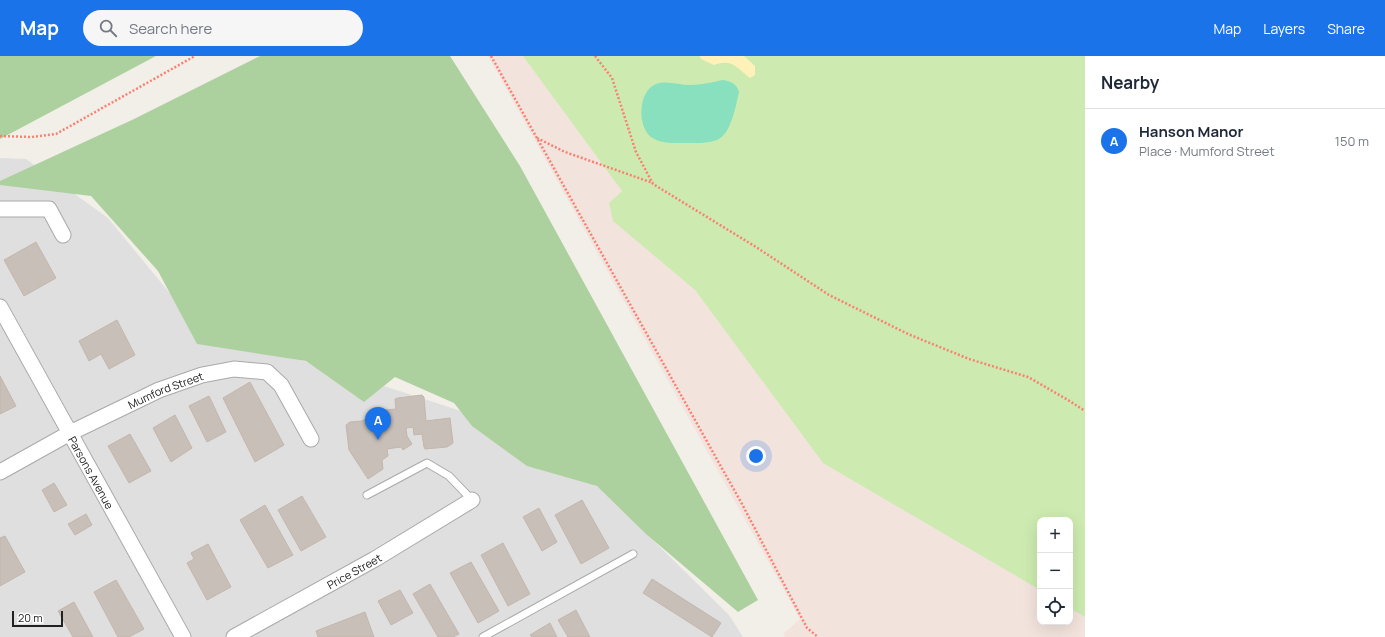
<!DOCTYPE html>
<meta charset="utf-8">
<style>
body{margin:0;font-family:Manrope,sans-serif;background:#f6f6f7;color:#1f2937}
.controls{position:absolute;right:12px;bottom:12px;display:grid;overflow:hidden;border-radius:8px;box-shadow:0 4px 16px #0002}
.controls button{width:36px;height:36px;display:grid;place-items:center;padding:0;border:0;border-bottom:1px solid #e0e1e3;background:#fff;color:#1f2937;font:20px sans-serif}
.scale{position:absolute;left:12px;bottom:10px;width:51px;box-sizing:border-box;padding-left:4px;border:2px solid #222;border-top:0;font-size:11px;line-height:14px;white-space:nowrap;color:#222;-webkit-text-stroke:3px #fff;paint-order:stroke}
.you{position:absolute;left:756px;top:400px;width:14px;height:14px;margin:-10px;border:3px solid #fff;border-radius:50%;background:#1a73e8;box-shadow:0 0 0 6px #1a73e833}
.badge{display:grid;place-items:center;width:26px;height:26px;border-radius:50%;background:#1a73e8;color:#fff;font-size:13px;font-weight:700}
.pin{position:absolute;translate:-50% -33px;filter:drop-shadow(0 1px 2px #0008)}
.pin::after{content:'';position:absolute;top:21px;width:14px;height:12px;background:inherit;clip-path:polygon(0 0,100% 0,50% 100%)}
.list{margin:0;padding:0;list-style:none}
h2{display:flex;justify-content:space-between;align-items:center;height:52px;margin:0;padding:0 16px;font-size:17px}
h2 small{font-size:13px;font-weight:400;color:#747a83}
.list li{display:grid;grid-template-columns:26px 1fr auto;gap:12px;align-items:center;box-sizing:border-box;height:64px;padding:0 16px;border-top:1px solid #e0e1e3}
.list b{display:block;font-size:15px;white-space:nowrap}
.list p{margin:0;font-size:13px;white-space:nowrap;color:#747a83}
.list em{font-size:13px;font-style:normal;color:#747a83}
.icon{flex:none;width:22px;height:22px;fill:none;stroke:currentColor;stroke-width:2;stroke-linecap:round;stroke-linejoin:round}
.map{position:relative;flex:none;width:1085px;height:581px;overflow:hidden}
header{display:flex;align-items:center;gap:24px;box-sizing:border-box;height:56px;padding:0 20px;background:#1a73e8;color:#fff}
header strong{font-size:19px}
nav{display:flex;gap:22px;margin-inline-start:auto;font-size:14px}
.search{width:280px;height:36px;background:#f6f6f7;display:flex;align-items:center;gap:10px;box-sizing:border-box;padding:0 14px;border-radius:22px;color:#747a83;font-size:15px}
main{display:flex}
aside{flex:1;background:#fff}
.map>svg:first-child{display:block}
</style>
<header>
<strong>Map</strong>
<div class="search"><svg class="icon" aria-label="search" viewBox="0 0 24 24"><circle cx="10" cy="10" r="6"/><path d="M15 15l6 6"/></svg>Search here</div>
<nav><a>Map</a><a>Layers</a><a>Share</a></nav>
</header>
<main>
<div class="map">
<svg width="1085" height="581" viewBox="0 0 1085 581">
<rect width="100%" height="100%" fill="#f2efe9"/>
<path fill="#e0dfdf" d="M0,102l26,1 82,59 92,112 144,43 114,37 139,75 132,130 14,22h-743z"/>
<path fill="#f3e3dd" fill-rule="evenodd" d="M488,0h597v581h-300l-2,-3 17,-15zM1040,464h30v102h-30z"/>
<path fill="#cdebb0" d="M523,0h562v561l-15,-9v-88h-30v70l-217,-127 -128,-173 -82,-69 -4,-18 13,-12z"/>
<g fill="#add19e">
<path d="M0,0h156l-156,83z"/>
<path d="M260,0h190l70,110 238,434 -20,12 -92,-78 -49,-48 -70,-20 -55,-40 -18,-23 -59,-26 -31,25 -58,-41 -109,-17 -39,-73 -67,-75 -91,-11v-4l134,-62z"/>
</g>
<path fill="#fff1ba" d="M700,0h44l11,10v9l-5,3c-13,-10 -18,-20 -36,-13l-13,-6z"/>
<path fill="#88e0be" d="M723,24c8,1 14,4 16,12 -3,13 -8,43 -22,48 -10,4 -23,3 -33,3 -12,0 -23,1 -33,-6 -14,-11 -13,-46 5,-53 11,-4 23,1 34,1 11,0 23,-3 33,-5z"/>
<g fill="#c7bfb8" stroke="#c4b6ab">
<path d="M36,186l20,36 -32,18 -20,-36z"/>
<path d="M117,264l18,35 -26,14 -8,-15 -12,7 -10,-20z"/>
<path d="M0,320l16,30 -16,8z"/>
<path d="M250,326l34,63 -29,17 -32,-64z"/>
<path d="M422,339l2,2 2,24 24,-3 3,25 -6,4 -22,2 -1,-2 -2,-13 -8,1 -1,-8 -7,1 1,8 5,8 -9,6 -2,-3 -14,2 1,7 -6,4 1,9 -15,10 -19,-29 -3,-25 4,-3 12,-1 15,-10 19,-2 -1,-10 3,-1z"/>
<path d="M209,340l17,36 -19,10 -18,-36z"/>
<path d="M175,359l17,33 -21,14 -18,-34z"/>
<path d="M130,378l21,37 -22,12 -21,-37z"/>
<path d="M54,427l13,22 -13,7 -12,-22z"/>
<path d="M302,440l24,41 -25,14 -23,-41z"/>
<path d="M582,444l27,48 -28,16 -26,-49z"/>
<path d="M265,449l28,50 -25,13 -28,-48z"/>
<path d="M539,452l18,34 -15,9 -19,-34z"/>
<path d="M86,458l6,11 -17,10 -7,-11z"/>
<path d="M5,480l20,36 -25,14v-48z"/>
<path d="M503,487l27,51 -22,12 -27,-51z"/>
<path d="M208,488l23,43 -24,13 -20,-37 7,-4 -3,-6z"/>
<path d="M471,506l28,49 -21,12 -28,-50z"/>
<path d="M652,523l69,44 -9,14 -69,-44z"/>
<path d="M116,524l28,49 -15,8h-11l-24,-45z"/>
<path d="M430,528l29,50 -6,3h-15l-25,-43z"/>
<path d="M400,534l13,23 -22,12 -13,-24z"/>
<path d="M74,546l19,35h-20l-15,-26z"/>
<path d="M576,554l14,27h-22l-10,-17z"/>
<path d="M365,556l9,25h-56l-2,-6z"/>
<path d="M550,567l7,14h-25l-2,-2z"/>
</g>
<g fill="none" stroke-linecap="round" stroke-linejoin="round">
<defs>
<g id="service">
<path d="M367,439l60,-32 22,13 23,24"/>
<path d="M483,581l150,-83"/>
</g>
<g id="minor">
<path d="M0,153h49l14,26"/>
<path id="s1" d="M0,251l183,330"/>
<path id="s2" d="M0,416l70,-39 89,-43 43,-15 32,-6 33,3 14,13 30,54"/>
<path id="s3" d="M234,581l141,-78 97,-59"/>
</g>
</defs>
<use href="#service" stroke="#a9a9a9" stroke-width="9"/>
<use href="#minor" stroke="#a9a9a9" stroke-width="17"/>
<g stroke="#fa8072" stroke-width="2.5" stroke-dasharray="2 2" stroke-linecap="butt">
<path d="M491,0l251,448 65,124 11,9"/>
<path d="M595,0l17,22 24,74 17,32 103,63 73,48 79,39 61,25 59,18 40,23 17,11"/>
<path d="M0,80l31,1 25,-3 139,-78"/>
<path d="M537,82l28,14 88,31"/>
</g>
<use href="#service" stroke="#fff" stroke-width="7"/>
<use href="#minor" stroke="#fff" stroke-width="15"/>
</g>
<g text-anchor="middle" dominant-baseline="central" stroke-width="3" stroke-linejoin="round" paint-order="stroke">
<g font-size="11" fill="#222" stroke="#fff">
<text stroke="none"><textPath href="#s2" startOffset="185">Mumford Street</textPath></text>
<text stroke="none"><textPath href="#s1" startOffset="189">Parsons Avenue</textPath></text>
<text stroke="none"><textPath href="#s3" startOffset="137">Price Street</textPath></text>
</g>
</g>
</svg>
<div class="controls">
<button>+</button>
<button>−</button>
<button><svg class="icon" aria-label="locate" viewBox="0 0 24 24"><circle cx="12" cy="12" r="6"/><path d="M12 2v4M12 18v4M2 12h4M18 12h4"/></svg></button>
</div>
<div class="scale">20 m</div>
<div class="you"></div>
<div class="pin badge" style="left:378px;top:384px">A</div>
</div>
<aside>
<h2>Nearby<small></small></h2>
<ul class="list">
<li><span class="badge">A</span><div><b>Hanson Manor</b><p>Place · Mumford Street</p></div><em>150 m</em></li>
</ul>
</aside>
</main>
